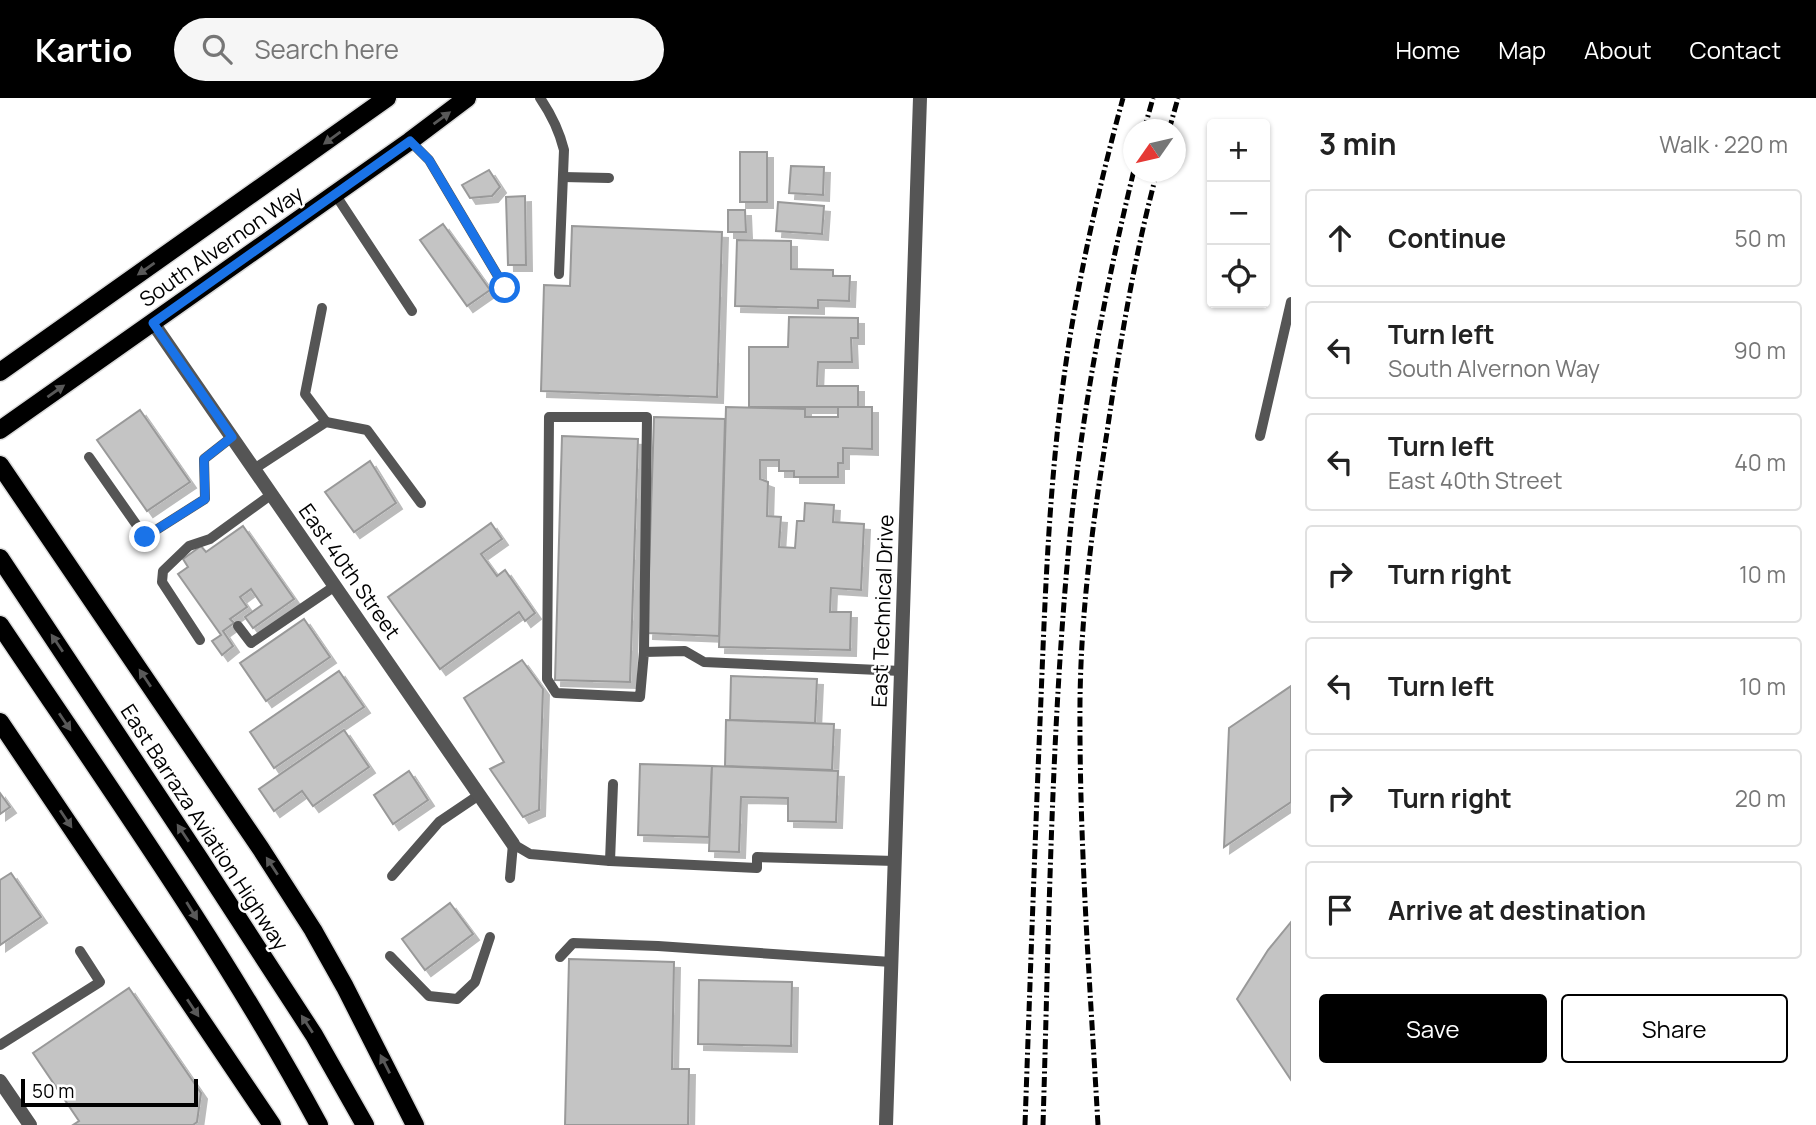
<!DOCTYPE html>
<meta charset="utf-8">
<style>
body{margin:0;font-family:Manrope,sans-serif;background:#f6f6f6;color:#222}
.controls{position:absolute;right:21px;top:21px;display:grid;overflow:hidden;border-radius:7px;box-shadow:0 2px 5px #0004}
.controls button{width:63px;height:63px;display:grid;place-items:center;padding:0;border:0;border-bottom:2px solid #e0e0e0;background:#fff;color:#222;font:35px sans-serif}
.compass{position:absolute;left:1123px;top:21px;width:63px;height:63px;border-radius:50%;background:#fff;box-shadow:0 2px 5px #0004;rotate:236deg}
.scale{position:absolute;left:21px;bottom:18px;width:177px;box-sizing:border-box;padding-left:7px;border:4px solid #000;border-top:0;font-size:19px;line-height:24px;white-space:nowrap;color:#000;-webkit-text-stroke:5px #fff;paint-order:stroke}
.stop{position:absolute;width:21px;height:21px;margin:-16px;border:5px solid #1a73e8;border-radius:50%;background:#fff}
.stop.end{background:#1a73e8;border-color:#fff;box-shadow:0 2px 7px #0008}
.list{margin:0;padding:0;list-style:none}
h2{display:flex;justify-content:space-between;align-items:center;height:91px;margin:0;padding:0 28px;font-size:30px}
h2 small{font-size:23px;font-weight:400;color:#767676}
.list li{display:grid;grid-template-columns:46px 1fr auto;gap:21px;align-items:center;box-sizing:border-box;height:98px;margin:0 14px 14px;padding:0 14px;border:2px solid #e0e0e0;border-radius:7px}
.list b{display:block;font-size:26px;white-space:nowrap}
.list p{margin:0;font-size:23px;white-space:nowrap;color:#767676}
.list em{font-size:23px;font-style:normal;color:#767676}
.actions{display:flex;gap:14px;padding:21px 28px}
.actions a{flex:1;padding:16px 0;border:2px solid #000;border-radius:7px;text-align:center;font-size:24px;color:#000}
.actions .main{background:#000;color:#fff}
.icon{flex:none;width:38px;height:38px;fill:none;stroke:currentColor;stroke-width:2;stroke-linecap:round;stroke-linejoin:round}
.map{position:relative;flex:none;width:1291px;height:1027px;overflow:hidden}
header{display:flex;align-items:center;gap:42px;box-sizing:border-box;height:98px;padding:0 35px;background:#000;color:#fff}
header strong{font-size:33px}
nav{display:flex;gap:38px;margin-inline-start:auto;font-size:24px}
.search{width:490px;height:63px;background:#f6f6f6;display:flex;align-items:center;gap:18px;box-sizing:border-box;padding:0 24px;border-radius:38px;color:#767676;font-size:26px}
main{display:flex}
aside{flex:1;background:#fff}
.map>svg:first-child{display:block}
</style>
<header>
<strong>Kartio</strong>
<div class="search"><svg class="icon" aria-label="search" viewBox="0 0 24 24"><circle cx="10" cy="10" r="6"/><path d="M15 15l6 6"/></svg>Search here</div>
<nav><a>Home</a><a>Map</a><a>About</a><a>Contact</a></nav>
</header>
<main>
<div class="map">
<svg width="1291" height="1027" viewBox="0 0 1291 1027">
<defs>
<filter id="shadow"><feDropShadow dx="6" dy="6" stdDeviation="0" flood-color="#0004"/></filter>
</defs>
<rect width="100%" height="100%" fill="#fff"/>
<g fill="#c4c4c4" stroke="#999" stroke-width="2" filter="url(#shadow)">
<rect x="740" y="54" width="27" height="50"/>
<path d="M791,68l33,1 -1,28 -34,-2z"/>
<path d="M489,72l11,17 -8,9 -22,2 -8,-13z"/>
<path d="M525,98l1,69h-18l-2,-68z"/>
<path d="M778,104l46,4 -2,28 -46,-3z"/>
<path d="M728,112h17l1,22h-18z"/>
<path d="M443,126l47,66 -23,16 -47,-66z"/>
<path d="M572,128l150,6 -5,165 -176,-6 3,-106 26,1z"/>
<path d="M737,142l54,1v28l42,1v6h17l-1,25 -31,-1v8l-83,-2z"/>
<path d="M789,219l69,1v20h-7l1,24h-34l-1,24h41v21h-109v-60h39z"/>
<path d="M726,309l79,2v8h33v-10h34v42l-29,-1v15h-5v14h-44v-6h-15v-11h-19v19l8,3 -1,34 14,1 -2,30 16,1 2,-27h7l1,-18 29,2 -1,17 31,2 -3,66 -30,-2 -1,24h21l-1,38 -131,-3z"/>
<path d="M140,312l50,72 -43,29 -50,-71z"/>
<path d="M654,319l71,2 -6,217 -72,-3z"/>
<path d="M562,338l76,3 -8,243 -75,-2z"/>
<path d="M370,363l26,42 -42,29 -29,-40z"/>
<path d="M491,425l11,16 -21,15 16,22 8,-6 30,43 -10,8 -6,-9 -79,57 -52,-72z"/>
<path d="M243,428l51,73 -41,29 -8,-11 17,-12 -11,-16 -11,8 7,10 -17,12 4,4 -11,8 10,15 -11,9 -10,-14 9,-6 -43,-61 10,-7 -5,-8 18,-13 5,6z"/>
<path d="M304,521l26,38 -64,44 -26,-38z"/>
<path d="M522,562l21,29 -4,121 -16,7 -33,-48 14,-7 -40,-64z"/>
<path d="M339,573l25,36 -90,61 -24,-36z"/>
<path d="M731,578l86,3 -2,44 -85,-3z"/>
<path d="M1291,588v116l-67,45 5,-119z"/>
<path d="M726,622l108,4 -2,46 -107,-4z"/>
<path d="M344,632l25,37 -56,39 -11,-15 -28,20 -15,-22z"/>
<path d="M640,666l72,2 -3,71 -71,-2z"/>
<path d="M712,668l126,5 -2,51 -48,-1v-23l-47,-1 -2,55 -30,-1z"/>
<path d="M409,673l19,29 -35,24 -19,-29z"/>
<path d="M0,695l10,14 -10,7z"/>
<path d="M11,775l30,44 -41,28v-65z"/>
<path d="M450,805l23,31 -48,36 -23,-31z"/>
<path d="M1291,824v158l-54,-81 31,-49z"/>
<path d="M569,861l105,3 -2,107h17l-1,56h-123z"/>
<path d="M699,882l93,2 -1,64 -93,-2z"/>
<path d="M129,890l72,105 -4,29 -4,3h-120l6,-4 -46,-68z"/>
</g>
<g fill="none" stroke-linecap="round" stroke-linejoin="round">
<defs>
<g id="primary">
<path d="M0,274l387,-274"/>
<path d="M0,332l410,-289 57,-43"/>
<path d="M0,367l261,384 52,81 32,57 70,138"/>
<path d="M0,460l199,300 115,177 51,90"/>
<path d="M0,527c110,164 225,326 319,500"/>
<path d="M0,624l272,403"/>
</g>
</defs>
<use href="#primary" stroke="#dbdbdb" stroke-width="21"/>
<g stroke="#555" stroke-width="10">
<path d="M540,0c11,16 19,32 24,52l-5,124"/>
<path d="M410,43l19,19 76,128"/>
<path d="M563,79l46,1"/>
<path d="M335,96l77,117"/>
<path d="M322,210l-17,86 21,28"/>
<path d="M1260,338l31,-134"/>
<path d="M89,359l56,80 60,-38 -1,-40 28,-22"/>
<path d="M254,371l72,-47 41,8 54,73"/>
<path d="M238,528l13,17 84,-57"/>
<path d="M200,542l-38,-58 1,-11 26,-25 21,-7 62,-45"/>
<path d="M644,554l3,-235h-98l-2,262 9,14 84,4 4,-45 41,-1 19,11 197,9"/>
<path d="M613,686l-3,77 147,7v-11l138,4"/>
<path d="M392,778l47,-54 40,-27"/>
<path d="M510,780l3,-34 17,10 80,7"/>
<path d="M390,858l39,40 28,3 18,-17 15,-45"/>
<path d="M560,859l13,-14 85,3 233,16"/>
<path d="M0,947l100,-63 -20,-31"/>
</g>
<g stroke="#555" stroke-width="14">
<path d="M153,225l360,521"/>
<path d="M0,983l30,44"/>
<path d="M886,1027l34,-1027"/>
</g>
<use href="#primary" stroke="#000" stroke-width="18"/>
<g stroke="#000" stroke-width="5" stroke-dasharray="10 3.5 2 3.5" stroke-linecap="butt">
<path d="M1144,32l9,-32"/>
<path d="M1169,32l9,-32"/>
<path d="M1025,1027c5,-142 10,-285 16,-427 5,-127 10,-254 32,-379 13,-74 30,-148 50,-221"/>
<path d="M1043,1027c6,-197 8,-395 27,-591 12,-122 35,-245 64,-364"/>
<path d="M1098,1027c-8,-141 -19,-283 -18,-424 1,-91 13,-180 27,-269 13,-88 27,-175 50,-260"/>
</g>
</g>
<defs><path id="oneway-solid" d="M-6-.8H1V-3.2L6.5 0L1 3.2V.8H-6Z" transform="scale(1.75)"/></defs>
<g fill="#595959">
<use href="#oneway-solid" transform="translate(442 20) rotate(-36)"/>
<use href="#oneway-solid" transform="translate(332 40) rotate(144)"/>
<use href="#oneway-solid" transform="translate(146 171) rotate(145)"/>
<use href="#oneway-solid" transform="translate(56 293) rotate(-35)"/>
<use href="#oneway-solid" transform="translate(57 545) rotate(-124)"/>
<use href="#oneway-solid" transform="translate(145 580) rotate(-124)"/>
<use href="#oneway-solid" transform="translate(65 624) rotate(56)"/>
<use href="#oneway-solid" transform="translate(66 721) rotate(56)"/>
<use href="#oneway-solid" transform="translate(183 735) rotate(-124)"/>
<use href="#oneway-solid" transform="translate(272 768) rotate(-123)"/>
<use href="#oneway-solid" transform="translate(192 813) rotate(58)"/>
<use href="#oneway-solid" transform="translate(193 910) rotate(56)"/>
<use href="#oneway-solid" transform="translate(307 926) rotate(-123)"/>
<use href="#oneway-solid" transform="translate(385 966) rotate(-117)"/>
</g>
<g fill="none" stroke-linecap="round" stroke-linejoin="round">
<path stroke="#1a73e8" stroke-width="9" d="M145,439l60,-38 -1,-40 28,-22 -79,-114 257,-182 19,19 76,128"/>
</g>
<g text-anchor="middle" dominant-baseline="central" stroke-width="5" stroke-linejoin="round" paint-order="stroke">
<g font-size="21" fill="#000" stroke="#fff">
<text transform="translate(221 148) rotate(-35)">South Alvernon Way</text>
<text transform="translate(350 473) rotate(55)">East 40th Street</text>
<text transform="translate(882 513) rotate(-88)">East Technical Drive</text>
<text transform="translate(205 729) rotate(57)">East Barraza Aviation Highway</text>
</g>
</g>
</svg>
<div class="controls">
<button>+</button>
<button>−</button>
<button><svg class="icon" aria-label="locate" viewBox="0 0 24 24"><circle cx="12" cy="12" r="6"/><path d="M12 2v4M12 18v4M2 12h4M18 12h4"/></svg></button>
</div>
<svg class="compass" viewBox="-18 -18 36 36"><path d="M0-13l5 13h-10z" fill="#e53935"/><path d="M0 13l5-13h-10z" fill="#767676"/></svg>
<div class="scale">50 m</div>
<div class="stop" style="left:505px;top:190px"></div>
<div class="stop end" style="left:145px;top:439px"></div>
</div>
<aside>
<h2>3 min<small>Walk · 220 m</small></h2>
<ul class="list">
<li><svg class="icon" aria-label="ahead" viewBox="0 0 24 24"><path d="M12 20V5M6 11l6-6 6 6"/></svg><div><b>Continue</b></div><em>50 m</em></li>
<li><svg class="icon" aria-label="left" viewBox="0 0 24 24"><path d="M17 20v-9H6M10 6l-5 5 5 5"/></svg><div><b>Turn left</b><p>South Alvernon Way</p></div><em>90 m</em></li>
<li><svg class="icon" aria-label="left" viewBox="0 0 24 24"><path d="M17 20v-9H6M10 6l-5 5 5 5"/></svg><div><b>Turn left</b><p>East 40th Street</p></div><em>40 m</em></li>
<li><svg class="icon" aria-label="right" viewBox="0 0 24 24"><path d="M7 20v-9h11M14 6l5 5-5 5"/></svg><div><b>Turn right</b></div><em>10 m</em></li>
<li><svg class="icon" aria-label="left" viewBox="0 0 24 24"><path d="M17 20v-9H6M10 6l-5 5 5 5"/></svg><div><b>Turn left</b></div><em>10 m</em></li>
<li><svg class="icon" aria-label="right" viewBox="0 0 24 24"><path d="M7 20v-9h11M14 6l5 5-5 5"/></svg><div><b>Turn right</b></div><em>20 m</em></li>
<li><svg class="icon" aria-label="arrive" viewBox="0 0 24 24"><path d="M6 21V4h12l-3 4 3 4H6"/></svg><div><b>Arrive at destination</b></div></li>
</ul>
<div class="actions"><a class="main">Save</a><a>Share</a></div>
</aside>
</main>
